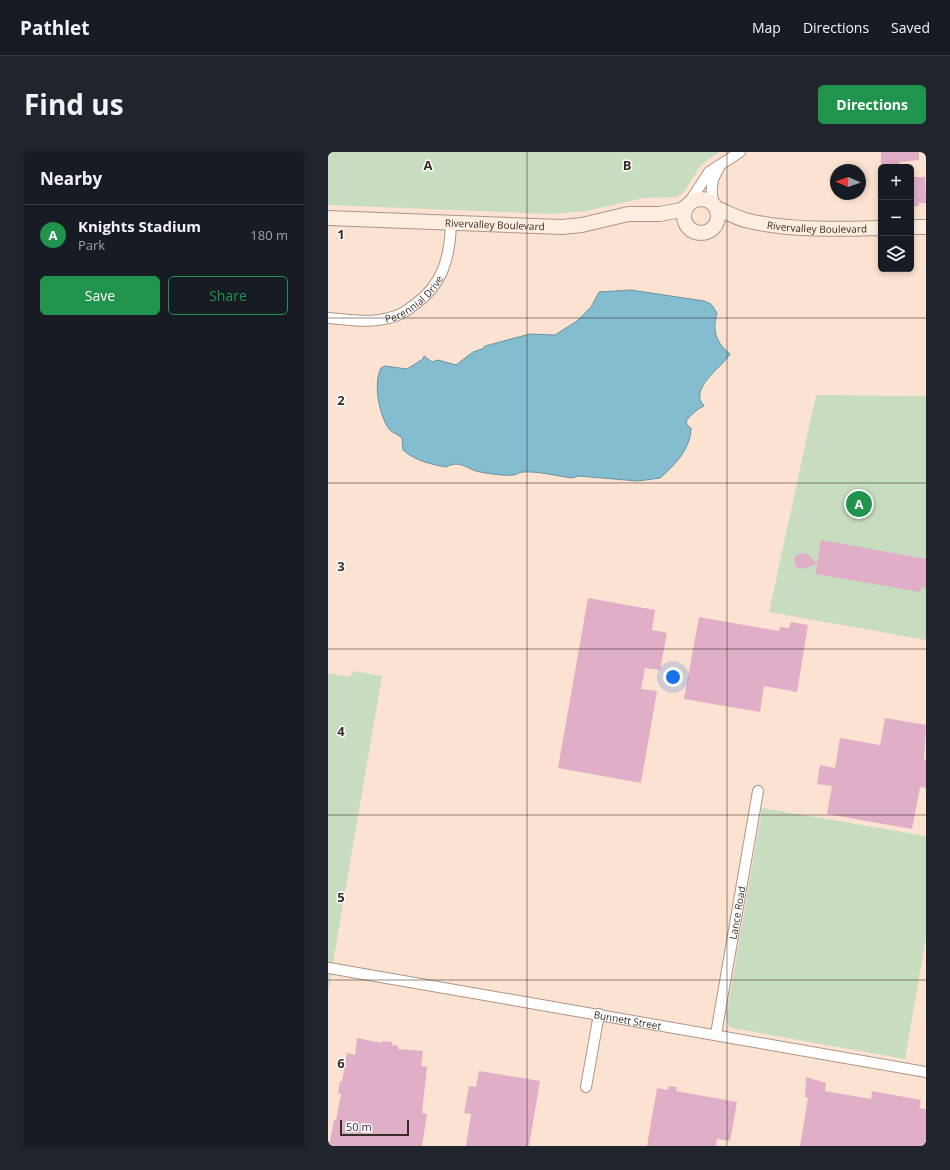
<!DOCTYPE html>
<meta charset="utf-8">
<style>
body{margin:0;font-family:"Open Sans",sans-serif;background:#20242c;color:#f1f3f6}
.controls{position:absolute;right:12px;top:12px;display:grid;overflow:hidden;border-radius:6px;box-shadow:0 2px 6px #0003}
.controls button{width:36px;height:36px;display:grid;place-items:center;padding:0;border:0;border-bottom:1px solid #363941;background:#171b24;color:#f1f3f6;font:20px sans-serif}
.compass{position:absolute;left:502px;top:12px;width:36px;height:36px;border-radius:50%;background:#171b24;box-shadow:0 2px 6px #0003;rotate:272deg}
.scale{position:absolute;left:12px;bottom:10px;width:69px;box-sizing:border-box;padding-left:4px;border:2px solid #372d26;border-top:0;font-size:11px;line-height:14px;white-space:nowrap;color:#372d26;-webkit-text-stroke:3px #fff;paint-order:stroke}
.you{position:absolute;left:345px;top:525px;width:14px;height:14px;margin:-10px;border:3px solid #fff;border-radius:50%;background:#1a73e8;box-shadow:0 0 0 6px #1a73e833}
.badge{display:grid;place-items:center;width:26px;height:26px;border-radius:50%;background:#20934d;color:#fff;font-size:13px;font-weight:700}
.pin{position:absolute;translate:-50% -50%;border:2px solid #fff;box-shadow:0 1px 4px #0006}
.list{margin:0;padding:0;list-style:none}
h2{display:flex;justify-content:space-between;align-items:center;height:52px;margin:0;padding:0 16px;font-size:17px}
h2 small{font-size:13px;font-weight:400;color:#9ea1a6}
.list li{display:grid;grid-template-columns:26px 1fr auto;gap:12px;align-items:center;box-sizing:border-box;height:60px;padding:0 16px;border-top:1px solid #363941}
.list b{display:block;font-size:15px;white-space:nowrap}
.list p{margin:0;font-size:13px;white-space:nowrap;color:#9ea1a6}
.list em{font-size:13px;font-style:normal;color:#9ea1a6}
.actions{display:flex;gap:8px;padding:12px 16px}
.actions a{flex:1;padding:9px 0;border:1px solid #20934d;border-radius:6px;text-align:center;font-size:14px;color:#20934d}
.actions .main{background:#20934d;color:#fff}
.icon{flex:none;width:22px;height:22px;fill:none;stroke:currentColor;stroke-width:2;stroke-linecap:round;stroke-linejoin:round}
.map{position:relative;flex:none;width:598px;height:994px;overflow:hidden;border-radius:6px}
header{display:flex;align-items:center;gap:24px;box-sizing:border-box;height:56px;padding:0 20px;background:#171b24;border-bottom:1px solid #363941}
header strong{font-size:19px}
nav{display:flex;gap:22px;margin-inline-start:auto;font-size:14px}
.intro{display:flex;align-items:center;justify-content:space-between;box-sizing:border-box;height:96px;padding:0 24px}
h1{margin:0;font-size:28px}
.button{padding:10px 18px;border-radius:6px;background:#20934d;color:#fff;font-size:14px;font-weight:700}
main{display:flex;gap:24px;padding:0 24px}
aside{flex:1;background:#171b24;border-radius:6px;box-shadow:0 2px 6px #0003}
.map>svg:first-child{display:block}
</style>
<header>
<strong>Pathlet</strong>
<nav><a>Map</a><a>Directions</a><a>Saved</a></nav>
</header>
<div class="intro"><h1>Find us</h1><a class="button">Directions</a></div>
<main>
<aside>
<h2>Nearby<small></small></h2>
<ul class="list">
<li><span class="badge">A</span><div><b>Knights Stadium</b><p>Park</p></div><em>180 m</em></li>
</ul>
<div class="actions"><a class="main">Save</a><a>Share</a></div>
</aside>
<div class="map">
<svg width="598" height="994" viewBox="0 0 598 994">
<rect width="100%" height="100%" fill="#fce2d0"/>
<g fill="#c8dcbf">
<path d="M0,0h391l-18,13 -17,27 -7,5 -34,1 -56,13 -35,3 -224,-9z"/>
<path d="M488,243l110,1v244l-157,-28z"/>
<path d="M26,519l28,5 -54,316v-319l21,4z"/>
<path d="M434,656l164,28v101l-21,122 -173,-31 -4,-3 -2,-7z"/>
</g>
<path fill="#84bdd0" stroke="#6d929d" d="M303,138l73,11 7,3 6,9c-5,17 -1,30 13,41 -9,14 -33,28 -30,46l4,6c-7,3 -15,10 -18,16l2,4 3,2c0,20 -16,37 -31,50l-22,3 -60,-5 -6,2c-15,-2 -34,-7 -49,-6 -3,0 -6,2 -9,3 -10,1 -23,-1 -34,-3 -13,-2 -19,-13 -34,-5 -16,-3 -30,-6 -43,-17l-1,-12c-4,-4 -10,-5 -13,-9 -10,-14 -16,-46 -8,-61l4,-2 22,3 16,-10 1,-3 8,6 6,-2 18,5 17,-13 9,-3 3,-3 45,-12 25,1 22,-14 14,-14 8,-15z"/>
<g fill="#e0aec7">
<path d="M553,0h38v8l-20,2v3h-18z"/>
<path d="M583,25h14l1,26h-7v3l-8,1z"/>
<path d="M493,388l105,19v29l-5,-1 -1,5 -105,-18 2,-10 -13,5 -8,-2 -2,-8 3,-4 5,-2 5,1 10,10z"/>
<path d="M260,446l67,12 -3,20 15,3 -7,37 -15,-2 -4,21 16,2 -16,92 -83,-15z"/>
<path d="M371,465l80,14 1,-4 9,1 2,-6 17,3 -11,67 -33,-6 -4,26 -76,-13z"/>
<path d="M557,566l41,7 -2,35h2v28l-6,-1 -8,42 -85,-15 5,-28 -15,-2 3,-19 15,3 5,-30 40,7z"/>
<path d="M29,886l25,5v-2l10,1v3l6,1v3l25,2 -2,15 6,1 -5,46 5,1 -5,32h-93l5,-26h2l5,-26 -3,-1 2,-12 2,1 5,-29 8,2z"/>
<path d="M151,919l61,10 -11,65h-63l5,-32 -7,-1 5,-27 7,1z"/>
<path d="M478,925l20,6 -1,8 46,8 1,-8 49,9 -2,8 7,1v37h-126l8,-48 -3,-1z"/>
<path d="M341,934l8,1 -1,4 61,11 -7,39 -13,-2 -1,7h-69l10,-58 11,2z"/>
</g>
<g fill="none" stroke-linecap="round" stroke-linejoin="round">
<defs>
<g id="street">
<path d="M361,51l20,-31 31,-20"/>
<path d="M386,53c-4,-15 -3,-25 5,-37"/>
<path id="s1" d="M0,166c20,2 42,5 61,0 9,-2 18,-7 25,-13 29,-20 36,-48 37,-82"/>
<path id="s2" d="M1,816l597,104"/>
<path id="s3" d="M388,882l42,-243"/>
<path d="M258,935l13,-73"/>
</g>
<g id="secondary">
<circle cx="373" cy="64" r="17"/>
<path id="s4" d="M388,56c10,4 19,9 29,12 43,11 92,9 136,8"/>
<path id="s5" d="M0,66l234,9 20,-2 46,-11h32l21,-4 6,-4"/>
<path d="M583,75h15"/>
</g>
</defs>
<use href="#street" stroke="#ae9585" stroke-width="12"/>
<use href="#secondary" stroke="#ae9585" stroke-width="16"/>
<use href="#street" stroke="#fff" stroke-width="10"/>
<use href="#secondary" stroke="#fdede0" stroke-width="14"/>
</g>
<path fill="none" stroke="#372d26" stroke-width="1" stroke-opacity="0.55" d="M199,0v994M399,0v994M0,166h598M0,331h598M0,497h598M0,663h598M0,828h598"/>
<g text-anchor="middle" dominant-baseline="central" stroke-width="3" stroke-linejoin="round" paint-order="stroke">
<g font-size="10" fill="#372d26" stroke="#fff">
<text stroke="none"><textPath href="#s5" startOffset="167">Rivervalley Boulevard</textPath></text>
<text stroke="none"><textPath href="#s4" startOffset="104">Rivervalley Boulevard</textPath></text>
<text stroke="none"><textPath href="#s1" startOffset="93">Perennial Drive</textPath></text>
<text stroke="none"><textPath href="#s3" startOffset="123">Lance Road</textPath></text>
<text stroke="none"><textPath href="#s2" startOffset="303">Bunnett Street</textPath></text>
</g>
</g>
<g font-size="13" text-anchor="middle" font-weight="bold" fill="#372d26" stroke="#fff" stroke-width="3" stroke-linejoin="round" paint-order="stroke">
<text x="100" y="18">A</text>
<text x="299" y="18">B</text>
<text x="13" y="87">1</text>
<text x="13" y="253">2</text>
<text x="13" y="419">3</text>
<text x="13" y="584">4</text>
<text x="13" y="750">5</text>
<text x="13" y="916">6</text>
</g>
</svg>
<div class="controls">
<button>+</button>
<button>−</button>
<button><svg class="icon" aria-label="layers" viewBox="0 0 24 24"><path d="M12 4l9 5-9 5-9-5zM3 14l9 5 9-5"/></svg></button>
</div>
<svg class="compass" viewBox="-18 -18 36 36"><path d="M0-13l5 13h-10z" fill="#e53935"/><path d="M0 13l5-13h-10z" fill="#9ea1a6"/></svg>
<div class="scale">50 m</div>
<div class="you"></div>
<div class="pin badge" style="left:531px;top:352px">A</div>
</div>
</main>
